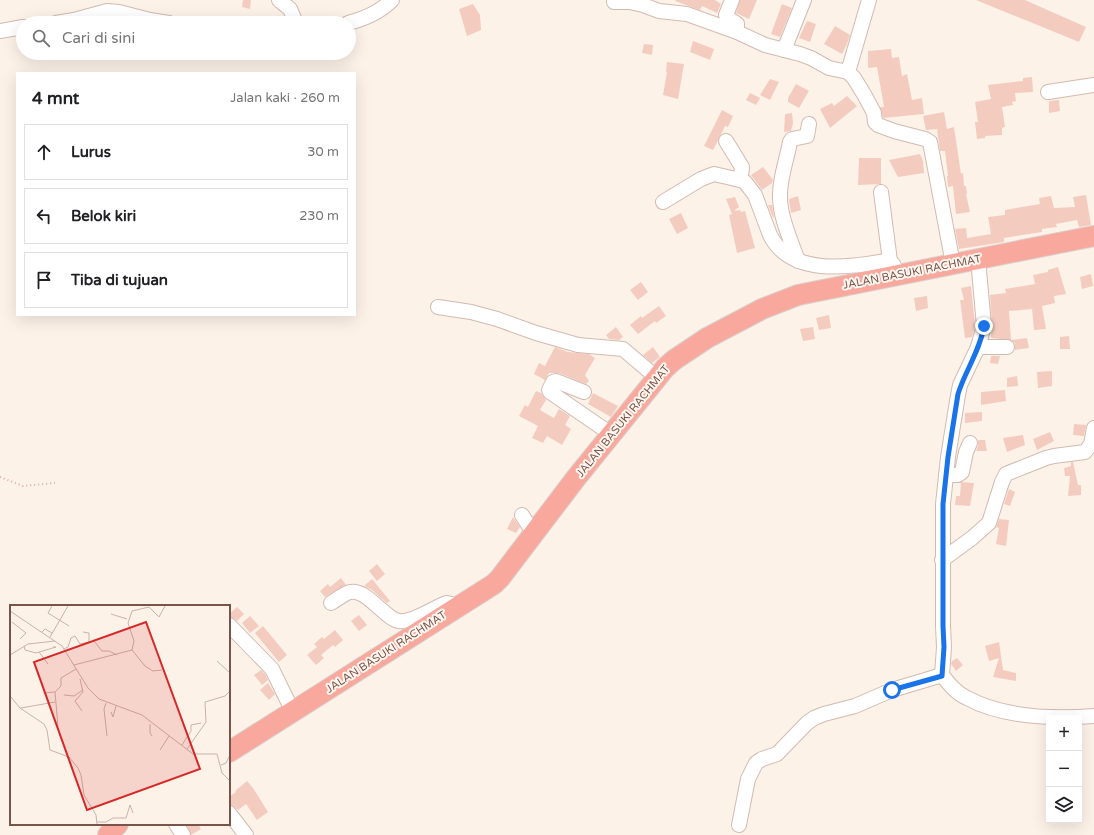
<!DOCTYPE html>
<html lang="id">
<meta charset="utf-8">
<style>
body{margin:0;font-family:"Varela Round",sans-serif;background:#f6f6f6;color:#202124}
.controls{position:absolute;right:12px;bottom:12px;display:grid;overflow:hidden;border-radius:0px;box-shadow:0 4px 16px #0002}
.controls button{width:36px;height:36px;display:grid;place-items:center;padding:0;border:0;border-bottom:1px solid #e0e0e0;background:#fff;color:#202124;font:20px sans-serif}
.stop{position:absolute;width:12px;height:12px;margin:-9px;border:3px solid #1a73e8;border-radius:50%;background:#fff}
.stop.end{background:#1a73e8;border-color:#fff;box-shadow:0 1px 4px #0008}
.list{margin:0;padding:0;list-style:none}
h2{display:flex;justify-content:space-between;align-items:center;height:52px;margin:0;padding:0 16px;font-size:17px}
h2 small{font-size:13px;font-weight:400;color:#757577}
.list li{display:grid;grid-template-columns:26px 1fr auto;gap:12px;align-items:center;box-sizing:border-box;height:56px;margin:0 8px 8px;padding:0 8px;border:1px solid #e0e0e0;border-radius:0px}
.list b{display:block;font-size:15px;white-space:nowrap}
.list em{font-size:13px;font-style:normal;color:#757577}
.icon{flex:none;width:22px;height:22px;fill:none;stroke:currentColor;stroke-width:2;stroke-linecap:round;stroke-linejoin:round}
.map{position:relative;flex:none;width:1094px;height:835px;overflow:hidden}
.search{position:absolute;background:#fff;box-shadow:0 4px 16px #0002;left:16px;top:16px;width:340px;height:44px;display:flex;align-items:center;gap:10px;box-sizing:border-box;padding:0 14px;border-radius:22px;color:#757577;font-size:15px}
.panel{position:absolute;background:#fff;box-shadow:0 4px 16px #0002;left:16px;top:72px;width:340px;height:244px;border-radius:0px}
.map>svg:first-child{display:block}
</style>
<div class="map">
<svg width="1094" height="835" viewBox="0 0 1094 835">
<rect width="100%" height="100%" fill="#fdf2e8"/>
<g fill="#f4ccbf">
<path d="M243,0h8l-1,9 -8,-2z"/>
<path d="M676,0h39l6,4 -4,9 -15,-7 -2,4 -25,-9z"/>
<path d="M740,0h17l-8,19 -13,-6z"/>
<path d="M976,0h49l61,27 -7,15z"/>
<path d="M473,4l7,11 1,15 -14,6 -8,-27z"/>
<path d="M782,4l10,4 -12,29 -9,-3z"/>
<path d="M807,21l9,3 -6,18 -11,-4z"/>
<path d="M835,26l15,9 -3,9 -5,10 -18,-10z"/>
<path d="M693,41l21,8 -4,11 -20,-8z"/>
<path d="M644,44l9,1 -1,10 -10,-2z"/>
<path d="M891,49l1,9 7,-1 3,19 5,-2 5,26 10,-2 2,16 -41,4 -3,-11h4l-7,-40 -9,1v-17z"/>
<path d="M667,62l17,2 -6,35 -15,-4 4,-23h-1z"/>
<path d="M1032,77l1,15 -18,1 1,8 -4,1 1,3 -11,2 3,20 -3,1v7l-17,1v2l-8,1 -2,-17h3l-3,-20 16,-3 -3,-14 35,-4v-3z"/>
<path d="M770,79l9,3 -9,18 -10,-5z"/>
<path d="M796,84l13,7 -10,17 -11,-6v-4z"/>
<path d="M750,93l10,5 -4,7 -10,-5z"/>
<path d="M847,96l10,10 -27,22 -10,-19 12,-6 2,3z"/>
<path d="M1059,100l1,11 -11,2v-12z"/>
<path d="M722,110l11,6 -5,11 -3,-1 -12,24 -9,-4z"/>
<path d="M944,112l3,17 7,-2 7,47 2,-1 1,13h2l1,8h-1l4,18 -14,2 -3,-28 -5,1 -1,-11h1l-3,-25h-5l-3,-22 -11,1 -3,-14z"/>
<path d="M792,113l1,10 -2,8 -7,1 1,-18z"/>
<path d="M920,154l3,7 1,12 -26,4 -9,-17z"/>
<path d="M859,158h22v26l-23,1z"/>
<path d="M763,167l10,13 -1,3 -10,7 -11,-15z"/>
<path d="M1086,195l5,30 -12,2 -2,-7 -21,4 1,3 -15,2v3l-38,6v4l-45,7 -4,-20 11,-1 1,10 24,-4 -3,-17 17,-2v-5l35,-6 -1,-6 12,-2 3,12 21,-1 -2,-10z"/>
<path d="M798,196l3,14 -10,3 -2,-14z"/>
<path d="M735,197l4,10 -5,4 6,-1 1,2 4,-1 10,37 -18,5 -8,-38 3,-1 -6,-15z"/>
<path d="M768,205h4l2,12 -1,1z"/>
<path d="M681,213l7,15 -11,6 -8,-15z"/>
<path d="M1058,267l8,27 -12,2 1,7 -13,3 4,23 -12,1 -2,-21 -23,2 2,29 -20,-2 1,-13 -2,-30 16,-2 -1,-4 30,-5 -2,-9 15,-3v-2z"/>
<path d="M1091,274l2,12 -11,3 -2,-12z"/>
<path d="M641,282l7,10 -10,8 -8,-10z"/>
<path d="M971,286l4,39 -3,12 -7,1 -5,-38h4l-3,-12z"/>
<path d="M927,296l1,12 -12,3 -2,-13z"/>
<path d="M659,306l7,10 -10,7 -1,-2 -17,13 -8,-9 11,-9 1,2z"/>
<path d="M829,315l2,13 -12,2 -3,-12z"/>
<path d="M616,327l7,10 -4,3 -10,-1 -3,-4z"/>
<path d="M813,327l2,12 -12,2 -3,-12z"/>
<path d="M1069,336l1,13h-10v-12z"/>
<path d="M1027,338l2,10 -14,2v-7l-4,-3z"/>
<path d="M555,347l13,5 21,2 6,4 -10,17 4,6 -3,3 -27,-11h-10l-4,7 -11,-6 5,-11 6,3z"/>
<path d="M653,347l7,10 -8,6 -9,-8z"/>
<path d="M991,356h9l-2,8 -8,-1z"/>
<path d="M1052,371v15l-14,2 -1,-16z"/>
<path d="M1017,376l1,10 -11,1v-9z"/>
<path d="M1005,390l1,11 -25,4v-13z"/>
<path d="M536,391l5,2 5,7 -6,10 14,8 5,-9 11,7 -5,9 6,4 -9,16 -15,-9 -4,7 -11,-5 6,-12 -19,-10 6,-11 3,2z"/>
<path d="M593,393l25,13 -7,11 -23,-13z"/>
<path d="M982,412v9l-17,2v-10z"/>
<path d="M1074,424l12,1 -2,11 -11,-1z"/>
<path d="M1050,432l4,9 -17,9 -4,-11z"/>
<path d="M1023,435l2,10 -18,7 -4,-14z"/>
<path d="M978,440h7l2,11h-11l2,-5z"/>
<path d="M1071,462h2l5,23h3v10l-13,1 2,-20h-5l-1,-8 7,-2z"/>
<path d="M961,482l13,1 -4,23 -15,-1 1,-9h4z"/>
<path d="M1009,489l6,3 -5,14 -6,-2z"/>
<path d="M513,517l7,10 -4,6 -9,-4z"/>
<path d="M999,519l10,1 -3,26 -10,-2 3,-16 -3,-1z"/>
<path d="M377,564l8,10 -8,7 -8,-10z"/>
<path d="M341,578l5,7 -21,12 -5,-6 8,-7 2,3z"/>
<path d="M372,579l18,22 -3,2 -15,-13 -8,-4z"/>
<path d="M237,607l7,7 -7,7 -8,-4v-3z"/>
<path d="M359,615l8,10 -8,6 -8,-10z"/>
<path d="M250,616l9,10 -9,7 -8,-10z"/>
<path d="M263,626l24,29 -8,7 -24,-29z"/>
<path d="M335,630l8,10 -8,7 -2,-2 -12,10 3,3 -8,7 -9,-10 10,-8 -3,-3 8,-7 2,2z"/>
<path d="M999,642l4,28 13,3v8l-23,-4 6,-19 -10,3 -4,-15z"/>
<path d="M957,658l6,7 -7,6 -5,-7 1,-3z"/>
<path d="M261,670l4,4 3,6 -6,5 -8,-10z"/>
<path d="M268,683l7,11 -6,6 -9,-10z"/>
<path d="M247,781l6,7 15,24 -11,8 -11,-16 -8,6 -3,-3 -6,-2v-8l7,-5 -1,-1z"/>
<path d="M186,824h12l3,5 -10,6z"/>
</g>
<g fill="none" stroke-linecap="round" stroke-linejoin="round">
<defs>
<g id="minor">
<path d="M279,0l11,9 6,14"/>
<path d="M732,0l-6,15 2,3 9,6v8"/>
<path d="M614,2h16l13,3 16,6 28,3 50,18 28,13 35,9 11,4 18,10 19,4 6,6 11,18 9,17 1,9 3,3 16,6 31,8 5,3 23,122"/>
<path d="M56,23l18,-3 33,-9 12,1 31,8 19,3"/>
<path d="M348,23c16,-4 32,-11 44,-23"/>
<path d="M0,31l23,-4"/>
<path d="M784,50l20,-50"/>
<path d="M848,72l21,-72"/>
<path d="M1048,92l46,-7"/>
<path d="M726,141l16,26v2l-2,11"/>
<path d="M881,192l9,69"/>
<path d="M663,202l38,-23 13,-5 26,6 5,2 10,13 15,40c21,42 79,32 116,26 9,1 9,7 10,15"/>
<path d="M978,259l6,67 -6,21 -18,38 -2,10 -10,62 -5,47v122l1,21 -2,28c7,9 14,18 25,23 37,20 86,21 127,18"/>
<path d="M798,261c-7,-20 -19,-46 -18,-67 0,-17 7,-35 10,-52l2,-3 15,-3 2,-12"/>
<path d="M438,307l33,5 26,7 39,14 42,12 45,4 33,28"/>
<path d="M978,347h29"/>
<path d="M584,392l-28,-11 -3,1 -4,8 1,2 61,42"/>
<path d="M946,475h12l4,-3 4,-20 4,-9"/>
<path d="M522,515l7,11 9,3"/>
<path d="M942,560l30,-22 17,-15 13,-41 4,-8 40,-16 8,-2 31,-4 6,-8 3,-16"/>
<path d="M331,603c5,-3 10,-7 16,-10 13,-6 27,11 36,18 5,4 9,9 16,10 14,2 35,-14 48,-18l5,1 6,3"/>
<path d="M229,625l43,44 21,43"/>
<path d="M229,813l17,22"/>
<path d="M176,824l7,11"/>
<path d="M739,825l9,-46 8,-16 6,-4 15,-5 30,-31 7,-5 10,-4 31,-8 37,-16 50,-15"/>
</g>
<g id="highway">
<path d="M229,752l265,-168 6,-6 76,-100 89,-110 9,-8 33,-22 55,-29 36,-14 296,-59"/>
<path d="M108,835l10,-11"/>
</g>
</defs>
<use href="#minor" stroke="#d3bab0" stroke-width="16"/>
<use href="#highway" stroke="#d9cfcc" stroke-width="22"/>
<path stroke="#d9afa1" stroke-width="2" stroke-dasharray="1 3" stroke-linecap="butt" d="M0,477l23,9 32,-3"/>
<use href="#minor" stroke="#fff" stroke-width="14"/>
<use href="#highway" stroke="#f9a89d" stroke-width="20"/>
</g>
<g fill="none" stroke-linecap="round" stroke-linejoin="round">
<path stroke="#1a73e8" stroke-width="5" d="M892,690l50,-14 2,-29 -1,-21v-122l5,-47 10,-63c7,-23 22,-43 26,-68"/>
</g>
<g text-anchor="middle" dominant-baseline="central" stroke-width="4" stroke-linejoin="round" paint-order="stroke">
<g font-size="11" fill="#79544a" stroke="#fff7ef">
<text transform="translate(912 272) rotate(-11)">JALAN BASUKI RACHMAT</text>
<text transform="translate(623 421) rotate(-51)">JALAN BASUKI RACHMAT</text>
<text transform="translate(386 652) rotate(-33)">JALAN BASUKI RACHMAT</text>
</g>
</g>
<g transform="translate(10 605)">
<rect width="220" height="220" fill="#fdf2e8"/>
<path fill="none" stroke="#c8b3a9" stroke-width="1" d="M42,1l-4,7 21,13M0,6l52,35 26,42 11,11 43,16 51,39h24l5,19 8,8M101,9l16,5M2,17l14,11 -6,6M32,27l3,-3 7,4M73,27l6,1v9M40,32l18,-31M14,41l1,4 11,3 20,-6h-3M54,44l4,-2 3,-9 4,-2 5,8 14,-3 8,10h7l8,4M122,45l13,16 8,5 9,-1M29,47l9,12M0,50l18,-11 27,-3M207,56l13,12M64,60l58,-15 2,-9 -6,-18 4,-12 17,-4 10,10 6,-11M70,74l3,13 -8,9 7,10M33,88l12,-1M54,90l10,1 9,-6M0,91l10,12 24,16 3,6 3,20 19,7 9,11 3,7 3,20 12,20 1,9M96,98l-2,6 3,27M11,103l34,-6M101,107l2,5 3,-11M140,119v9l2,3M48,122l-3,-35 6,-6v-8l15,-9M172,140l9,-14v-6l10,-2M177,144l19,-27 -1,-20 20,-6 5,-5M150,145l9,-14M211,160l5,-2 4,-8M87,217h9l7,-4h13l4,-13 3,8"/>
<path fill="#d62828" fill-opacity="0.15" stroke="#d62828" stroke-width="2" d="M136,17l54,147 -113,41 -53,-148z"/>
<rect width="220" height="220" fill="none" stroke="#79544a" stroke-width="2"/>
</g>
</svg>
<div class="controls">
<button>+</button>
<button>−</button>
<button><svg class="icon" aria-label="layers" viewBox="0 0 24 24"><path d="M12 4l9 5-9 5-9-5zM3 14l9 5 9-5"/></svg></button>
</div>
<div class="stop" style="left:892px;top:690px"></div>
<div class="stop end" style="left:984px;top:326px"></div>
<div class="search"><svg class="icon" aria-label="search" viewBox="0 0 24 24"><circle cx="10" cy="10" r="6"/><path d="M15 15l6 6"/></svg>Cari di sini</div>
<section class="panel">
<h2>4 mnt<small>Jalan kaki · 260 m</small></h2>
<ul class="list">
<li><svg class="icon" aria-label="ahead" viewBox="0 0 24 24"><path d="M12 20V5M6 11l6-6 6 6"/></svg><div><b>Lurus</b></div><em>30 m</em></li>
<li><svg class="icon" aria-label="left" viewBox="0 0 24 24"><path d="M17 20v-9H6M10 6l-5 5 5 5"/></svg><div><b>Belok kiri</b></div><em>230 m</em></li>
<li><svg class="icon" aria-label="arrive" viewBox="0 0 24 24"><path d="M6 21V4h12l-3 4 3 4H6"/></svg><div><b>Tiba di tujuan</b></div></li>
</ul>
</section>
</div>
